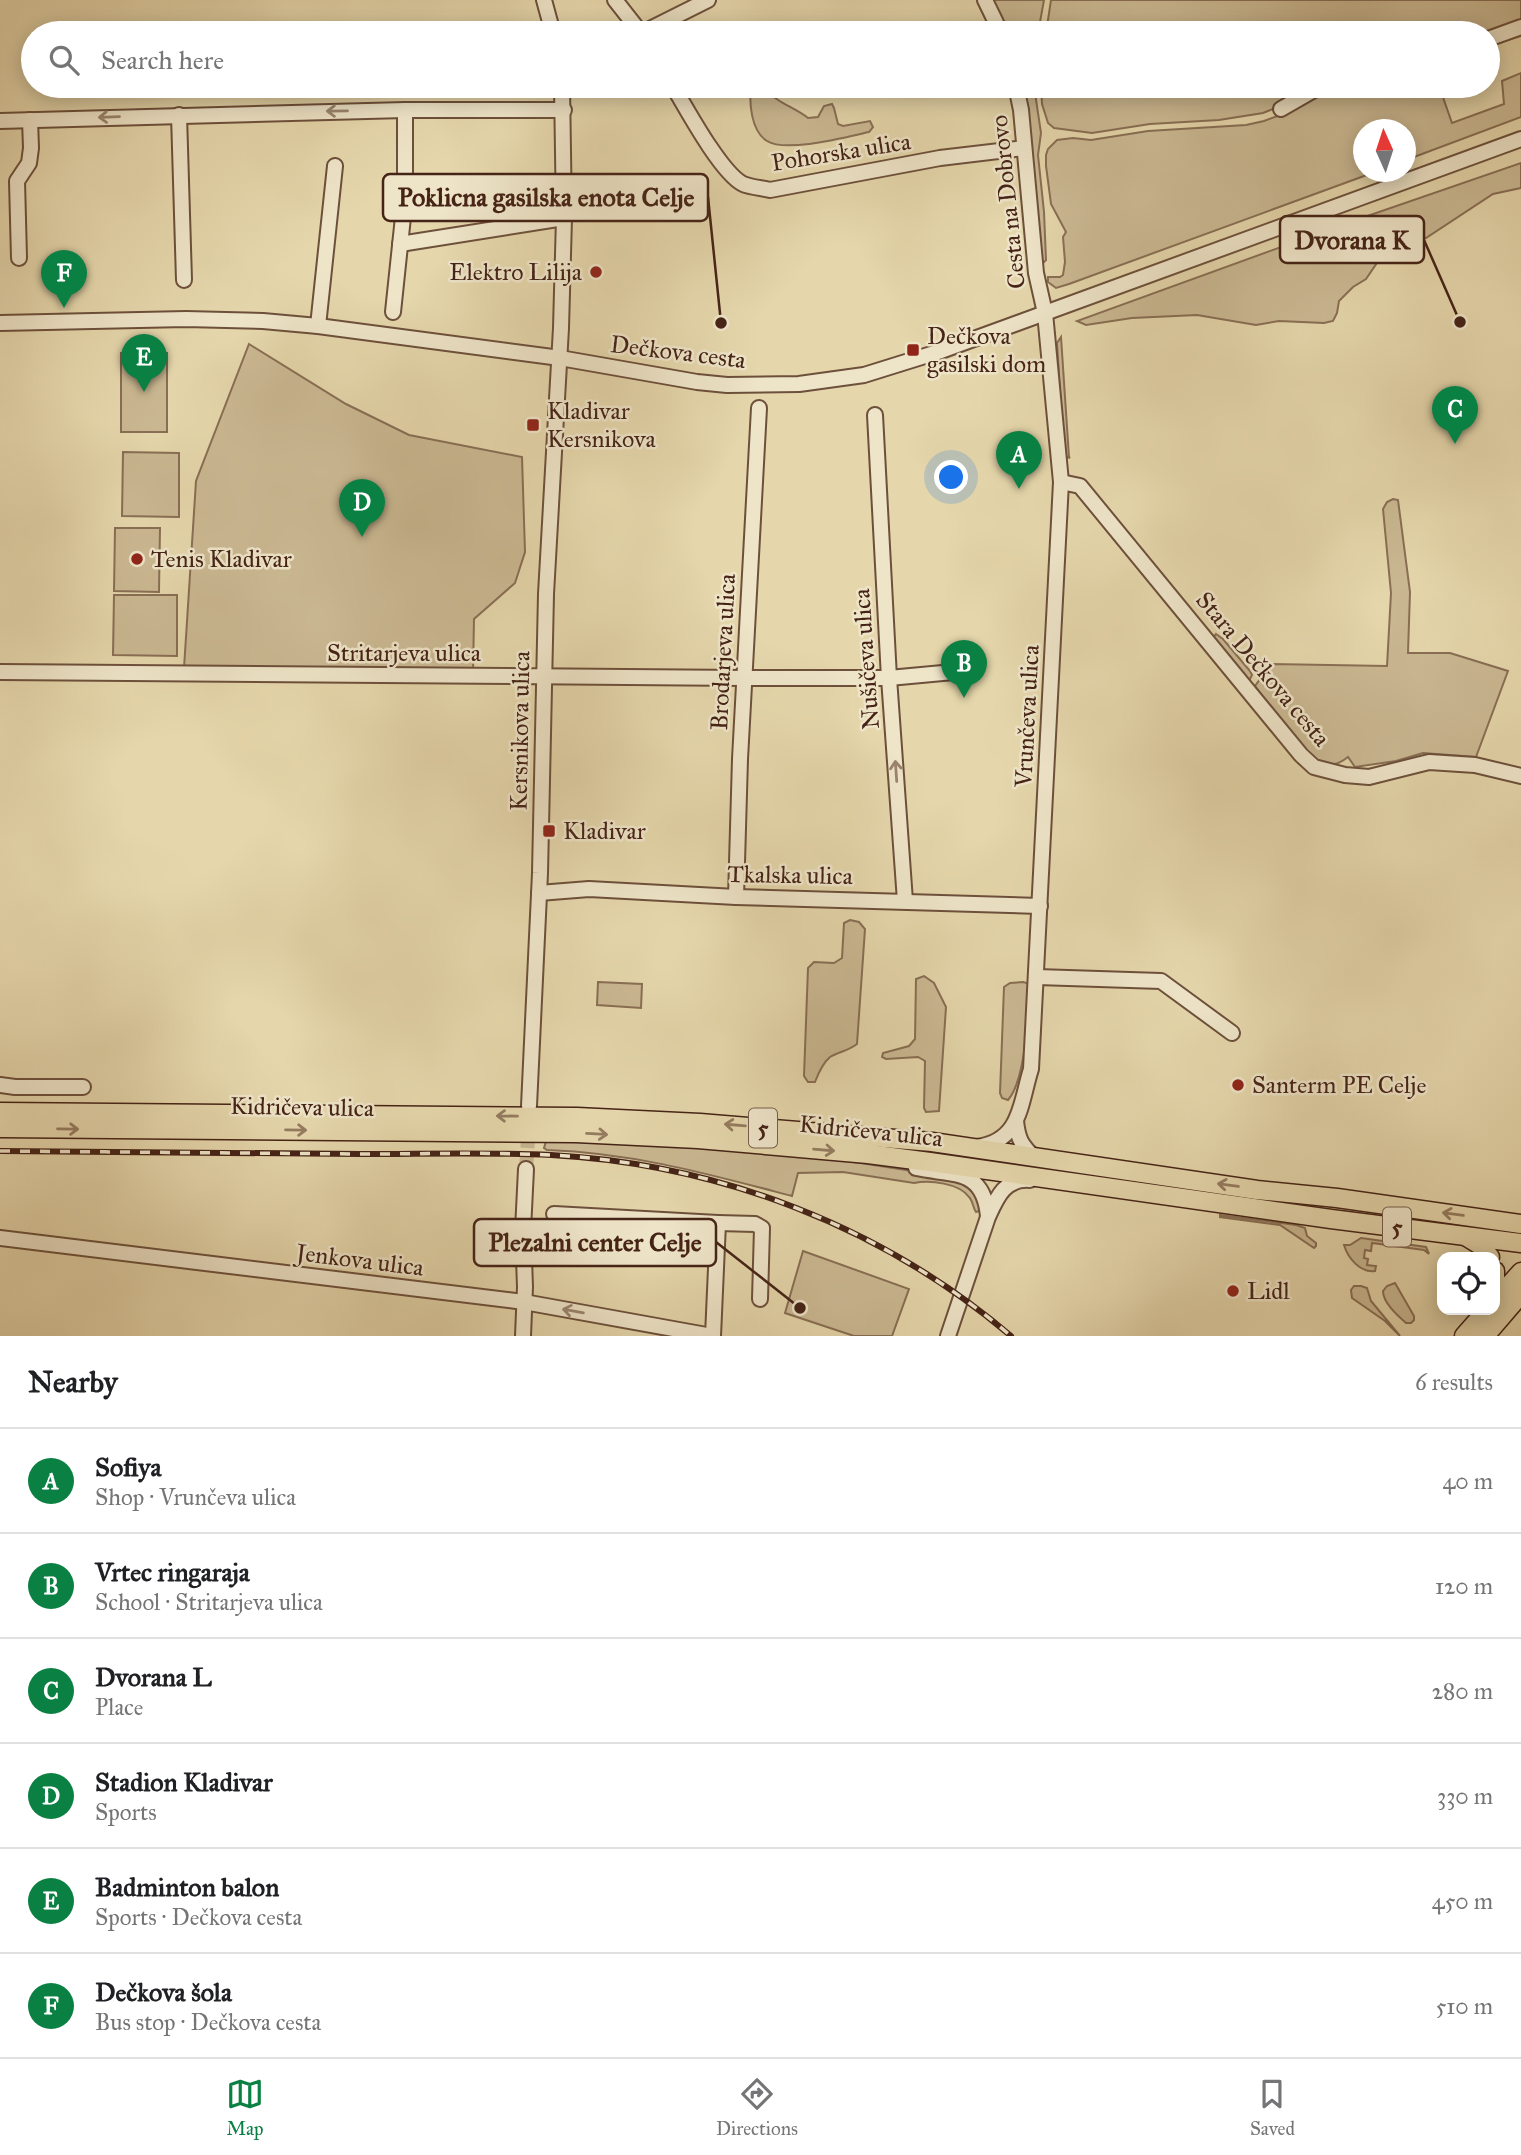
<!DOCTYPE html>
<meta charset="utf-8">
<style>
body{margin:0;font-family:"IM FELL Great Primer",serif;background:#f6f6f6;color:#202124}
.controls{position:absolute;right:21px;bottom:21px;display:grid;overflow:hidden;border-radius:14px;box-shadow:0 4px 18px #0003}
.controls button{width:63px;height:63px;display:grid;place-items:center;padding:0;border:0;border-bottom:2px solid #e0e0e0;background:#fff;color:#202124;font:35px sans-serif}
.compass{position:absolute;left:1353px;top:119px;width:63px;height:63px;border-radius:50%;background:#fff;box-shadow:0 4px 18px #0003;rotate:357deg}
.you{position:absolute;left:952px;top:478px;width:24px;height:24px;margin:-18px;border:5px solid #fff;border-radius:50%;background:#1a73e8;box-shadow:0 0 0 10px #1a73e833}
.badge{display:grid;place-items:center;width:46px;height:46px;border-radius:50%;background:#0b8043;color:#fff;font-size:23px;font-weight:700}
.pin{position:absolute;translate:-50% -58px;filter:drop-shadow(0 2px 4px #0008)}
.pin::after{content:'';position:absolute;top:37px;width:24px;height:21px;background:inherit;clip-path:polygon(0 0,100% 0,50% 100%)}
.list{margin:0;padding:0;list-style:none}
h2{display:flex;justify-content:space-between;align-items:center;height:91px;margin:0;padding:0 28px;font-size:30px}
h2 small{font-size:23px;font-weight:400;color:#757577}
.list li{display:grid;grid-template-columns:46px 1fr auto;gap:21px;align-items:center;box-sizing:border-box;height:105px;padding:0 28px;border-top:2px solid #e0e0e0}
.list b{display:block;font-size:26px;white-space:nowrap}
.list p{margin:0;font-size:23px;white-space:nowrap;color:#757577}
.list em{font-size:23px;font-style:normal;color:#757577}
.icon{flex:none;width:38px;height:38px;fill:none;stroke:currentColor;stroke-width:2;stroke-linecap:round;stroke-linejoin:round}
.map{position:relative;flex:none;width:1521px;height:1336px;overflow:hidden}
.search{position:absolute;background:#fff;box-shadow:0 4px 18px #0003;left:21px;right:21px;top:21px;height:77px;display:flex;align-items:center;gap:18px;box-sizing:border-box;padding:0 24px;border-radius:38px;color:#757577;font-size:26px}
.sheet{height:721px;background:#fff}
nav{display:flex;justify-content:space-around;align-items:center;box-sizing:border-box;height:98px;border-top:2px solid #e0e0e0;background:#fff;font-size:19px;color:#757577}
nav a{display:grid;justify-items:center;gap:4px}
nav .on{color:#0b8043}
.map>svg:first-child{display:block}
</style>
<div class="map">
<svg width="1521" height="1336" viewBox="0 0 1521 1336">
<rect width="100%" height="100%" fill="#e5d6ab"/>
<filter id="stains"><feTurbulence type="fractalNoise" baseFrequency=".00286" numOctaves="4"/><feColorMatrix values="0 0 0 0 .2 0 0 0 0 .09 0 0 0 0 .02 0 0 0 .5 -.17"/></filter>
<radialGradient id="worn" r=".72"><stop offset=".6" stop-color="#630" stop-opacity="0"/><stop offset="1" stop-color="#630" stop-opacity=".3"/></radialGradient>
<g fill="#cab892" stroke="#886e54" stroke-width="2">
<path d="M991,0h53l-6,33h-31z"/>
<path d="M1051,0h470v36l-33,10v-13h-442z"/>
<path d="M1521,73v44l-115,43v-30h-42v42h11l-306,112 -13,4 -8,-6v-5h12l3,-2 2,-13 -2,-25 3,-5 -15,-28 -5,-38v-11l2,-6 9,-9 16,-2 18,2 57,-9 98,-6 18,-4 19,-7 48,-28h108l13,37 52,-19 -2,-23z"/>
<path d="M751,86h14c6,15 30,21 43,32l10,-1 6,-11 8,-2 2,4 4,16 5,2 27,-5 3,6 -4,5c-23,5 -83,21 -102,9 -16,-10 -18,-38 -16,-55z"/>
<path d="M1022,86h12l7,47 -3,22 6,57 2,48 -4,4z"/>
<path d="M1041,86h270l-33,21 -15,6 -44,7 -69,4 -58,9 -38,-5 -6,-5 -6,-19z"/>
<path d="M1521,163v25l-28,6 -67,44h-7l-3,-3 4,-10 -15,10 -24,22 -15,22 -13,8 -14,14 -2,12 -4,8 -9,2 -45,-2 -23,4 -59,-10 -65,3 -46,7 -9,-4 273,-99z"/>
<path d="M1061,337l8,120 1,1 -6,-2 -7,-113z"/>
<path d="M249,344l97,60 63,31 113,22 3,95 -10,31 -41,36 -1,53 -289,-4 12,-187z"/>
<rect x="121" y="353" width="46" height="79"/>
<path d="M123,452l56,1v64l-57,-1z"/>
<path d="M1393,499l5,1 12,92 -2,61h42l58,18 -32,86 -53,-4 -27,8 -41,6 -7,-10c-10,8 -18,10 -30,4 -16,-7 -51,-59 -63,-75l16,-22 116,2 4,-73 -8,-84 4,-7z"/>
<path d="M115,528h45l-1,64 -45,-1z"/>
<path d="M114,595h63v61l-64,-1z"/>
<path d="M1216,634l7,5 27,32 2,4 -3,6h-3l-33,-43z"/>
<path d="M850,920l9,2 6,7 -8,115c-9,7 -19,8 -27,13 -7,6 -12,17 -15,25h-7l-4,-6 4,-108 6,-6 20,1 8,-5 2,-35z"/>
<path d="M924,976l10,7 12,24 -7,104 -13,1 -2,-4 1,-47 -7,-4 -32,2 -4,-2 1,-4 26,-7 6,-7 1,-60z"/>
<path d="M598,982l44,2 -1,24 -44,-3z"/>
<path d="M1023,982l7,2 1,7c-3,26 -6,90 -23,109l-6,-2 -2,-5 4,-106 6,-4z"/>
<path d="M546,1141l77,1 179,12 156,24 12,5 12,27 -6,2c-3,-4 -3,-11 -7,-15 -10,-14 -39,-17 -55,-14l-71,-11 -45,1 -6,23c-84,-22 -158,-43 -245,-46l-3,-2z"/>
<path d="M1220,1215l76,10 9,3 2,8 9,7v3l-2,2 -34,-23 -60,-8z"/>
<path d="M1361,1238l65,9 3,7 -5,-4 -52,-7 -1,8 -6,-1 -1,8 4,1 -1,6 9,1 -1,5c-15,2 -27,-13 -31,-26h6z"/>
<path d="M803,1251l106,38 -17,47h-38l-69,-23z"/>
<path d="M1395,1283l19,33v4l-3,3h-5c-8,-7 -23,-20 -23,-32l4,-5z"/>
<path d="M1354,1286h7l6,2 4,13 29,35 -15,-15 -33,-23 -1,-8z"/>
</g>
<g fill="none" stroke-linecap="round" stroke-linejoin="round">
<path stroke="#c5b28d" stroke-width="14" stroke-dasharray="14 7" stroke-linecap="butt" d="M526,1169l3,-44"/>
<defs>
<g id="minor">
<path d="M544,0l9,33"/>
<path d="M615,0l26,33"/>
<path d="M985,0l16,33"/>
<path d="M642,33l66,-33"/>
<path d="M1488,39l33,-12"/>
<path d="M673,86c13,22 48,87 70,98 7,3 18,4 27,6l170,-32 84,-10"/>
<path d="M1281,109l40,-23"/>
<path d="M179,115l5,165"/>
<path d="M0,121l405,-11h159"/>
<path d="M400,244l164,-26"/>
<path d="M19,258l-2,-77 12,-18 2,-15 -1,-28"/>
<path d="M393,312l12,-114v-88"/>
<path d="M0,323l186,-4 77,2 55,5 242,32 137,24 30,3 72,-1 65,-9 77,-24 580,-212"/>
<path d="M318,326l17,-160"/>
<path d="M875,415l14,263 16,223"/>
<path d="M1061,482l19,4 221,269 13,12 31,8 24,2 60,-15 46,3 46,11"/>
<path d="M0,672l744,6h145l86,-8"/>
<path d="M539,893l50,-4 147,8 304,9"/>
<path d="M736,897l4,-138 19,-351"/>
<path d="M1037,977l124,4 71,52"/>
<path d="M0,1085l15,2h68"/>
<path d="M529,1106l11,-233 6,-279 15,-266 3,-110 -2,-132"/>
<path d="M1016,1121c2,18 5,24 19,37"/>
<path d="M977,1147c44,-6 43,-43 54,-78l30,-587 -16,-169 -9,-40 -15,-163 -5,-24"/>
<path d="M916,1168c38,8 67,0 72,48"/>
<path d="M554,1214l164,9"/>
<path d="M0,1238l524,64 188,34"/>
<path d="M523,1336l2,-49 -2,-57 3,-61"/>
<path d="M713,1336l5,-113 37,1 7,4 -2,71"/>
<path d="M948,1336l40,-119c9,-20 17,-39 42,-37"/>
</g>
<g id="major">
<path d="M0,1112l577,5 123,6 232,19 325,48 80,8 184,26"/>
<path d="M0,1128l576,5 122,6 170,15 62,8 401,57 190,24"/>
<path d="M1467,1237l13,8 10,12"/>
<path d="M1495,1271v20"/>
<path d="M1495,1301l26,-29"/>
<path d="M1464,1336l23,-26"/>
<path d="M1485,1336l36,-42"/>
</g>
</defs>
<use href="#minor" stroke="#6d503b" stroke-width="18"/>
<use href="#major" stroke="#452316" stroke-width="21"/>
<use href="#minor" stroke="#eee4c8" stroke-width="14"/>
<use href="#major" stroke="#e5d6ab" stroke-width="18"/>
<defs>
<path id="rail" d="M0,1151c120,1 240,2 360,3 64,0 128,-2 191,1 169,9 332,72 460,181"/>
</defs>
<use href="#rail" stroke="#452316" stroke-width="6"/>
<use href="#rail" stroke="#eee4c8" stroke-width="3.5" stroke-dasharray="10" stroke-linecap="butt"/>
</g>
<defs><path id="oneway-shaft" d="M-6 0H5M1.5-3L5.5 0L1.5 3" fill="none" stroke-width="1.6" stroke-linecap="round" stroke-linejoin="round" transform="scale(1.75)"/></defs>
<g stroke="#9a846f">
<use href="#oneway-shaft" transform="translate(337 111) rotate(179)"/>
<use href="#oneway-shaft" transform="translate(109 117) rotate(178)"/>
<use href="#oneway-shaft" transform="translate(896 771) rotate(-94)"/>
<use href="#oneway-shaft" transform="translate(573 1311) rotate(-170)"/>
</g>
<g stroke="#957c60">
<use href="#oneway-shaft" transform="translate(507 1116) rotate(-179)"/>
<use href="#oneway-shaft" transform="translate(735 1125) rotate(-175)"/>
<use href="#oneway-shaft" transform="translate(68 1129) rotate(1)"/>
<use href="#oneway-shaft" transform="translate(296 1130) rotate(1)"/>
<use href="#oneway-shaft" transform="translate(597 1134) rotate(3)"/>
<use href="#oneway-shaft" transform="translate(824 1150) rotate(5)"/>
<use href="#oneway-shaft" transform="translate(1228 1185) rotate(-172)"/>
<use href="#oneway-shaft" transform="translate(1453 1214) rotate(-172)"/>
</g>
<g fill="#8f2418" stroke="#eee4c8" stroke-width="2.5">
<circle cx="596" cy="272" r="7"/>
<rect x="906" y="343" width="14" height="14" rx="3.5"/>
<rect x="526" y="418" width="14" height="14" rx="3.5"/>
<circle cx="137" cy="559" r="7"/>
<rect x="542" y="824" width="14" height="14" rx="3.5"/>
<circle cx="1238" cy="1085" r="7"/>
<circle cx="1233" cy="1291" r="7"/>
</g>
<g text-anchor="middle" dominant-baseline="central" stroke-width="5" stroke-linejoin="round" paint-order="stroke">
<g fill="#eee4c8" stroke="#785d4b" stroke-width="2">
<rect x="749" y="1108.5" width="28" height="39" rx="5"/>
<rect x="1383" y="1207.5" width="28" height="39" rx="5"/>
</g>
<g font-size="23" font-weight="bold" fill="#452316">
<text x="763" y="1128">5</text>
<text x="1397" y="1227">5</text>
</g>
<g font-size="24" fill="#452316" stroke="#eee4c8">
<text transform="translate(841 152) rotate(-9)">Pohorska ulica</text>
<text transform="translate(1008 202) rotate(-96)">Cesta na Dobrovo</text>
<text transform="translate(678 352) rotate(7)">Dečkova cesta</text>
<text transform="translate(723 652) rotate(-87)">Brodarjeva ulica</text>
<text x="404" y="653">Stritarjeva ulica</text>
<text transform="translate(866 659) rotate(-94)">Nušičeva ulica</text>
<text transform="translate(1263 669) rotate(50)">Stara Dečkova cesta</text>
<text transform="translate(1027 716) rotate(-87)">Vrunčeva ulica</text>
<text transform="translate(520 731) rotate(-89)">Kersnikova ulica</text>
<text transform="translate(790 875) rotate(1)">Tkalska ulica</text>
<text transform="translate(302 1107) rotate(1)">Kidričeva ulica</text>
<text transform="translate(871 1131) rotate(6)">Kidričeva ulica</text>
<text transform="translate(360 1260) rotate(7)">Jenkova ulica</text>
</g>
<g font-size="24" fill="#452316" stroke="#eee4c8" text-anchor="start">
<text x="582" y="272" text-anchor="end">Elektro Lilija</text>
<text x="927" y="336">Dečkova<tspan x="927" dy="28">gasilski dom</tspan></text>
<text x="547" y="411">Kladivar<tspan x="547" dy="28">Kersnikova</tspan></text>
<text x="151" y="559">Tenis Kladivar</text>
<text x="563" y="831">Kladivar</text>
<text x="1252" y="1085">Santerm PE Celje</text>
<text x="1247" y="1291">Lidl</text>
</g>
</g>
<path fill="none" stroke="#452316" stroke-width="2.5" d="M721 323L708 197M1460 322L1424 240M800 1308L716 1242"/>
<g fill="#452316" stroke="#eee4c8" stroke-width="2.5">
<circle cx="721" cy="323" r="7"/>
<circle cx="1460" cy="322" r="7"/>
<circle cx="800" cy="1308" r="7"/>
</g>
<g fill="#eee4c8" stroke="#452316" stroke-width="2.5">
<rect x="383" y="174" width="325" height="47" rx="7"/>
<rect x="1280" y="216" width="144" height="47" rx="7"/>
<rect x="474" y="1219" width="242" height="47" rx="7"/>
</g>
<g font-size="26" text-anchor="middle" font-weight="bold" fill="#452316">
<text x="546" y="206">Poklicna gasilska enota Celje</text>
<text x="1352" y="249">Dvorana K</text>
<text x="595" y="1251">Plezalni center Celje</text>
</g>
<rect width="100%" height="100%" filter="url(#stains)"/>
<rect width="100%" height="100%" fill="url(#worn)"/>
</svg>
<div class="controls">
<button><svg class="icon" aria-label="locate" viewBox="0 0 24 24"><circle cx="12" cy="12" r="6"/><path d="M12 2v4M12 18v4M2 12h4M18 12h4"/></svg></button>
</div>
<svg class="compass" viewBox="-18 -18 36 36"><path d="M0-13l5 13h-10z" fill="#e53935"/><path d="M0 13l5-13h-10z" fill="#757577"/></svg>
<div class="you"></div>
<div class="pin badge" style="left:1019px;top:489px">A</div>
<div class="pin badge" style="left:964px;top:698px">B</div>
<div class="pin badge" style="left:1455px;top:444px">C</div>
<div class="pin badge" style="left:362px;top:537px">D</div>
<div class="pin badge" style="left:144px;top:392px">E</div>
<div class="pin badge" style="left:64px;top:308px">F</div>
<div class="search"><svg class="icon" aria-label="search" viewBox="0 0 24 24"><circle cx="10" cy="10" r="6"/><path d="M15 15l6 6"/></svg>Search here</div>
</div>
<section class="sheet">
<h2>Nearby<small>6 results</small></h2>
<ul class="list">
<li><span class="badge">A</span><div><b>Sofiya</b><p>Shop · Vrunčeva ulica</p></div><em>40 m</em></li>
<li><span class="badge">B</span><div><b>Vrtec ringaraja</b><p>School · Stritarjeva ulica</p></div><em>120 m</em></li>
<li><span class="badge">C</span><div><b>Dvorana L</b><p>Place</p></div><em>280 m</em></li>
<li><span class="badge">D</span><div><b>Stadion Kladivar</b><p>Sports</p></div><em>330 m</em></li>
<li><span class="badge">E</span><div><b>Badminton balon</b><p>Sports · Dečkova cesta</p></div><em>450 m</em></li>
<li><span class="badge">F</span><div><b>Dečkova šola</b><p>Bus stop · Dečkova cesta</p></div><em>510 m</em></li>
</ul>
</section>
<nav>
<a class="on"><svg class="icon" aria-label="map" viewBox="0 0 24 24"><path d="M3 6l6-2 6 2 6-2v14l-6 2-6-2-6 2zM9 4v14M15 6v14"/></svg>Map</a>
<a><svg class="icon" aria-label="directions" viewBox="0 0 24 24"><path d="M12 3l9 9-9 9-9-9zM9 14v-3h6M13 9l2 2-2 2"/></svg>Directions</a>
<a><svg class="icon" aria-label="saved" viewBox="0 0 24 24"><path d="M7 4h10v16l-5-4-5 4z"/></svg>Saved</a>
</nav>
